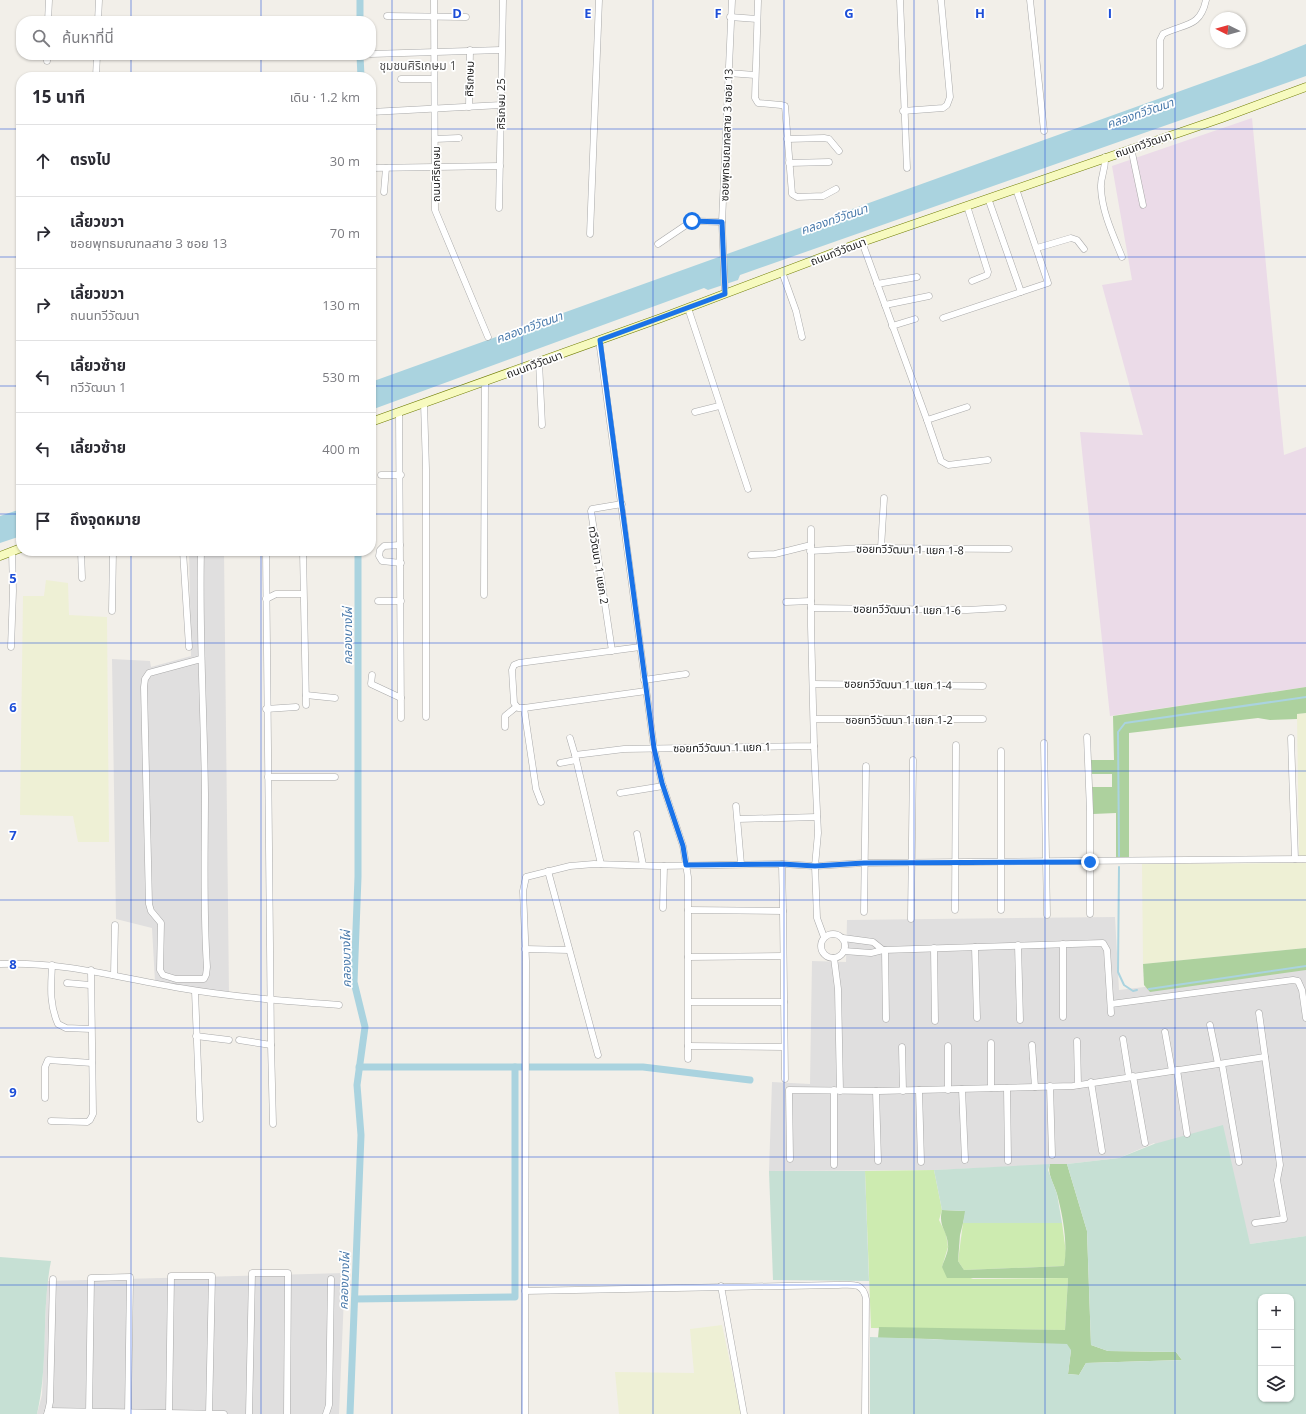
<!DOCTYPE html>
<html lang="th">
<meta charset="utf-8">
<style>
body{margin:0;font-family:"Open Sans","Noto Sans Thai",sans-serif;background:#f7f7f7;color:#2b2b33}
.controls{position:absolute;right:12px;bottom:12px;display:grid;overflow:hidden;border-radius:8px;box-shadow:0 1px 3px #0004}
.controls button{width:36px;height:36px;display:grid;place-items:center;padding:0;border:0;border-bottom:1px solid #e1e1e2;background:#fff;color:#2b2b33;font:20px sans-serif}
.compass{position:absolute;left:1210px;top:12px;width:36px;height:36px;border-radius:50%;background:#fff;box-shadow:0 1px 3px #0004;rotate:275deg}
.stop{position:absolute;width:12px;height:12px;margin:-9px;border:3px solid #1a73e8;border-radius:50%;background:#fff}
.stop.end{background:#1a73e8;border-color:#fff;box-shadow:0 1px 4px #0008}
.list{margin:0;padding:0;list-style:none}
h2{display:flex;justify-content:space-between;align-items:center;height:52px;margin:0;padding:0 16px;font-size:17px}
h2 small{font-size:13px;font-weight:400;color:#7c7c81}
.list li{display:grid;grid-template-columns:26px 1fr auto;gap:12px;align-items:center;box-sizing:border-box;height:72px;padding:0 16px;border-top:1px solid #e1e1e2}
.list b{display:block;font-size:15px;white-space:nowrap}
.list p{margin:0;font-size:13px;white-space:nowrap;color:#7c7c81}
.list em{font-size:13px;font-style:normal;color:#7c7c81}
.icon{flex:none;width:22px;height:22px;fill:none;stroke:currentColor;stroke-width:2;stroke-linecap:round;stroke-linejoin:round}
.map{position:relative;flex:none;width:1306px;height:1414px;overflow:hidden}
.search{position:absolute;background:#fff;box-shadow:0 1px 3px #0004;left:16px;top:16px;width:360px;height:44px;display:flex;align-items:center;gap:10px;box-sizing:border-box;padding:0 14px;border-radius:16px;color:#7c7c81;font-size:15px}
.panel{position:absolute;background:#fff;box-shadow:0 1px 3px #0004;left:16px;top:72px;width:360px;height:484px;border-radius:16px}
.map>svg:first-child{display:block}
</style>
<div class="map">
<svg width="1306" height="1414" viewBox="0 0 1306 1414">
<rect width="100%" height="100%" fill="#f2efe9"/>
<g fill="#e0dfdf">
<path d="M189,551h35l5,443 -74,-12 -3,-54 -36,-9 -4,-260 38,2 1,6 40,-11z"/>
<path d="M1115,917l4,73 187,-22v268l-56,8 -96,-101 -35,15 -52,6 -133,6 -165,1 3,-89 38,2 2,-123 34,1 1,-42z"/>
<path d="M345,1273l-6,141h-302l5,-19 5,-114z"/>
</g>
<path fill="#ebdbe8" d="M1252,118l32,337 22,-8v240l-196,29 -30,-284 63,3 -41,-150 30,-5 -20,-114z"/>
<g fill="#eef0d5">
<path d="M46,580l22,3 1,32 38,2 2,225h-31l-5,-26 -53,-1 3,-219h21z"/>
<path d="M1306,713v143h-7l-2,-142z"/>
<path d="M1306,863v85l-163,16 -1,-100z"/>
<path d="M722,1325l19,89h-122l-4,-42 79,1 -4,-44z"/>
</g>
<g fill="#cdebb0">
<path d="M934,1170l8,40 -3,10 7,14 2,13 -6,20 31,12 95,-1 -3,52 -194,-2 -6,-157z"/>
<path d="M963,1223h99l4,30 -2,13 -100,4 -6,-9z"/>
</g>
<g fill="#add19e">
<path d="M1306,687v26l-9,1v5l-27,1 -12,-2 -129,15v125l-13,1v-46l-23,1 -1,-27h20v-13h-21v-14h23l-1,-44z"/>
<path d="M1306,948v22l-156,22 -6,-7 -1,-21z"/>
<path d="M1050,1164h17l20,67 4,114 17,6 68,1 6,8 -96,3 -7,12 -11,-1 3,-24 -138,-11 -55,-1 1,-11 186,3 3,-52h-121l-5,-11c2,-7 7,-16 6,-22 -1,-16 -10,-18 -6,-35l24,1 -6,24 -2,26 6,9 100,-4c4,-22 -1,-50 -7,-72 -3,-10 -10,-20 -7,-30z"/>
</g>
<g fill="#c6e0d4" fill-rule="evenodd">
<path d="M1223,1125l27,119 56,-8v178h-436v-77l197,7 4,6 -3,24 11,1 7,-12 96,-3 -6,-8 -68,-1 -17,-6 -4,-114 -20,-67 52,-6 35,-14zM1261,1297h30v102h-30z"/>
<path d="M1050,1164l-2,6 9,24 5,29h-99l2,-12 -23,-1 -8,-40z"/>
<path d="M769,1171h96l4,110 -96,-1z"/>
<path d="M0,1257l51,4c-10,50 -2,103 -14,153h-37z"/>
</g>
<g fill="#aad3df">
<path d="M1306,44v32l-566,199 -2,5 -30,10 -4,-2 -333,122v-28l890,-320z"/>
<path d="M21,509v27l-21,7v-27z"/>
</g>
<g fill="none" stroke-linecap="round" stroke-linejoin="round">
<g stroke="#aad3df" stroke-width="2">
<path d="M1119,856l-1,-124 7,-9 181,-26"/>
<path d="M1119,867l-1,105 6,13 9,6 4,-1"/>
<path d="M1149,989l157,-23"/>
</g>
<g stroke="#aad3df" stroke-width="7">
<path d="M360,0v21"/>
<path d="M360,55l1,22"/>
<path d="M359,1067h284l107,13"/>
<path d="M355,1299l160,-2v-230"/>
<path d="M350,1414l11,-279 -4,-50 8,-58 -11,-45 4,-105v-326"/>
</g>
<defs>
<g id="minor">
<path d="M434,0l1,210 53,127"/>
<path d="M900,0l7,168"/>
<path d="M1030,0l14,131"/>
<path d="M758,1l-3,97 3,5 23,2 4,1 7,88 5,3 26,-1 13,-7"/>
<path d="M387,16l79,1"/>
<path d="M730,17l27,2"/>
<path d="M48,21l1,-21"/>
<path d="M98,21l1,-21"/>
<path d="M371,54l130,-4"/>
<path d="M47,61v-6"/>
<path d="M728,73l27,2"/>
<path d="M96,77l1,-22"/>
<path d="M401,79h33"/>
<path d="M1160,86v-46l3,-6c22,-11 37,-6 43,-34"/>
<path d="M469,107l1,-57"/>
<path d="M903,111l40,-3 4,-3 3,-8 -9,-97"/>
<path d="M371,112l130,-7"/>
<path d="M435,139l24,-1"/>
<path d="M787,139l37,-1 5,1 10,12"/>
<path d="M1131,148l12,57"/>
<path d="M1105,157c1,13 -5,20 -4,31 1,24 12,47 21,69"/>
<path d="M789,163l40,-1"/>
<path d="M371,168l129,-2"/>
<path d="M1016,189l32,94 -27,9"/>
<path d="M384,192l2,-24"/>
<path d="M967,206l21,66 -1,3 -15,6"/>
<path d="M499,208l4,-208"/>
<path d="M590,234l9,-234"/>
<path d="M862,242l65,178"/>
<path d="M658,244l34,-23 30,1"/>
<path d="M1037,248l34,-10 6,2 7,9"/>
<path d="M782,272l14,39 6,26"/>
<path d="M877,284l40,-7"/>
<path d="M725,294l-3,-72 10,-222"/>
<path d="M885,305l44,-9"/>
<path d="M688,308l60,181"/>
<path d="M943,318l78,-26 -33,-94"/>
<path d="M892,326l23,-7"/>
<path d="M599,340l55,408 8,35 21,63 5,31v182"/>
<path d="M539,362l3,63"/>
<path d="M424,403l2,66v248"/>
<path d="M967,407l-40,13 14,41 7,4 40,-5"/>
<path d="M399,412l2,306"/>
<path d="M695,412l24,-6"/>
<path d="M381,475h20"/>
<path d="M400,545l-16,1 -4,4 -1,6 3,5 19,2"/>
<path d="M881,548l3,-50"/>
<path d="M81,551l1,27"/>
<path d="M183,551l6,96"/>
<path d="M201,551c-2,81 3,162 4,243 0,58 -2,116 2,173l-1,8 -2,4h-28l-13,-4 -3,-5 1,-47 -10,-12 -2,-7 -5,-217 1,-8 4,-6 52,-14"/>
<path d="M303,551l3,154"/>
<path d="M810,551l53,-3 146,1"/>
<path d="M751,555l24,-1 36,-9"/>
<path d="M484,595l1,-214"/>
<path d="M266,599l10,-5h27"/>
<path d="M378,601h23"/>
<path d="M786,602l25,-1"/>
<path d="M811,608l156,2 36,-2"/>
<path d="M112,611l1,-60"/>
<path d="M11,647l2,-56 -1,-40"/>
<path d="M612,651l-21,-140 1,-2 30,-5"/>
<path d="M372,675l-1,9 30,14"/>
<path d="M644,680l42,-6"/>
<path d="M813,684l170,2"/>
<path d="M306,695l29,3"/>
<path d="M524,708l122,-17"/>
<path d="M266,709l30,-2"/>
<path d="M814,719h169"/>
<path d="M505,727v-11l11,-9"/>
<path d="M1087,737l3,74v103"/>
<path d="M570,738l5,17"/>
<path d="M1291,738l4,121"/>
<path d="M1044,743l3,172"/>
<path d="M814,746l4,87 -3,33 2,52 7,19"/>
<path d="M560,763l16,-3"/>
<path d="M268,777h67"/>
<path d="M620,793l43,-7"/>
<path d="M541,802l-5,-13 -12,-81h-6l-4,-5 -2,-33 2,-5 5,-2 121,-16"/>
<path d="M736,806l5,58"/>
<path d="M738,819l79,-2"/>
<path d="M637,834l6,31"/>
<path d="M601,864l-26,-109 49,-6 190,-3 -3,-120v-97"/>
<path d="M782,864l1,47"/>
<path d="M548,871l50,184"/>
<path d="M663,908l1,-42"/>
<path d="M688,910l95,1 2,168"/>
<path d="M955,910l1,-165"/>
<path d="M1001,910v-159"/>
<path d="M864,912l2,-146"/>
<path d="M911,919l2,-159"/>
<circle cx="833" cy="946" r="12"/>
<path d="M843,938l30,4 10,8 -12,3 -27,-2"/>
<path d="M1063,944v73"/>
<path d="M1018,945l2,75"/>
<path d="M975,947l2,71"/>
<path d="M934,948l1,73"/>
<path d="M525,949l44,1"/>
<path d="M883,950l220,-7 4,7 4,63"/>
<path d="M885,950l1,69"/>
<path d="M688,957l95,-1"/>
<path d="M834,958l4,31 2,102"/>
<path d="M0,964c62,-3 119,14 180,24 52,9 106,13 159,17"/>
<path d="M52,965c-1,21 -3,39 6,59l8,4 25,1"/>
<path d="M114,975l1,-50"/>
<path d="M67,983l23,2"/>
<path d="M195,991l5,128"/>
<path d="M689,1002h95"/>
<path d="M1111,1004l182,-24 5,1 4,9 4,28"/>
<path d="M1210,1025l8,39"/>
<path d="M1165,1032l7,39"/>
<path d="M196,1036l33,4"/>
<path d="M1123,1039l6,38"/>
<path d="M239,1040l32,5 -5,-494"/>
<path d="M1077,1041l1,44"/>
<path d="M991,1043v45"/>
<path d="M271,1045l2,79"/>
<path d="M1032,1045l3,42"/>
<path d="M688,1046l96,1"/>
<path d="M948,1046v44"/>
<path d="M902,1047l1,44"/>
<path d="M1222,1064l17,98"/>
<path d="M1177,1070l10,64"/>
<path d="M1133,1076l12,67"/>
<path d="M1091,1082l11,69"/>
<path d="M1050,1086l2,69"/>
<path d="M1007,1088l1,73"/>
<path d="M962,1089l3,71"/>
<path d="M834,1090v75"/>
<path d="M919,1090l2,72"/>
<path d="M876,1091l2,70"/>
<path d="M45,1098v-31l3,-7 44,3"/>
<path d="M51,1121l36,1 3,-2 3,-6 -2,-144"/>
<path d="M790,1159l-1,-69 90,1 194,-5 192,-29"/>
<path d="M1255,1223l29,-4 -7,-39 3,-15 -21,-152"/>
<path d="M721,1286l23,128"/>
<path d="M525,1291l310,-6c16,0 28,-4 31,14l-1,115"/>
<path d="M48,1411l2,-9 3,-123"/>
<path d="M47,1414l1,-3 176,3"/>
<path d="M89,1414l2,-136 39,-1 -2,137"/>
<path d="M169,1414l2,-138h41l-3,138"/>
<path d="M249,1414l3,-141h36l-1,141"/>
<path d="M326,1414l3,-9 2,-126"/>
<path d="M525,1414l1,-453 -3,-70 3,-14 44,-11 24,-2 64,2 124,-2 33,2 49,-3 442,-4"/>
</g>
<g id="secondary">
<path d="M371,422l290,-104 201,-76 360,-124 84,-31"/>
<path d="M0,556l21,-8"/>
</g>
</defs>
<use href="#minor" stroke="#a9a9a9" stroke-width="7"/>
<use href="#secondary" stroke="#707d05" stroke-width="9"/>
<use href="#minor" stroke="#fff" stroke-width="6"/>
<use href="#secondary" stroke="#f7fabf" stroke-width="8"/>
</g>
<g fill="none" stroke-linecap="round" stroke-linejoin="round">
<path stroke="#1a73e8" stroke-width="5" d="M692,221l30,1 3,72 -125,46 54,408 8,35 21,63 3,19 96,-1 33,2 49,-3 226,-1"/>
</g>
<path fill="none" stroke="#1d4ed8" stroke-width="1" stroke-opacity="0.55" d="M131,0v21M261,0v21M392,0v1414M522,0v1414M653,0v1414M784,0v1414M914,0v1414M1045,0v1414M1175,0v1414M131,55v22M261,55v22M0,129h21M371,129h935M0,257h21M371,257h935M0,386h21M371,386h935M0,514h21M371,514h935M131,551v863M261,551v863M0,643h1306M0,771h1306M0,900h1306M0,1028h1306M0,1157h1306M0,1285h1306"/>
<g text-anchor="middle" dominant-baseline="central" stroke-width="3.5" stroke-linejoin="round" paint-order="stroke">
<g font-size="11" fill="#222" stroke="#fff">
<text transform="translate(469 79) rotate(-89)">ศิริเกษม</text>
<text transform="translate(500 104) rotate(-90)">ศิริเกษม 25</text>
<text transform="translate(726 135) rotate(-88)">ซอยพุทธมณฑลสาย 3 ซอย 13</text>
<text transform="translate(1143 144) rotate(-19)">ถนนทวีวัฒนา</text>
<text transform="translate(435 174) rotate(-90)">ถนนศิริเกษม</text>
<text transform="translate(838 251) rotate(-21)">ถนนทวีวัฒนา</text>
<text transform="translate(534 364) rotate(-20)">ถนนทวีวัฒนา</text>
<text transform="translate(910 549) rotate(1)">ซอยทวีวัฒนา 1 แยก 1-8</text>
<text transform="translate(599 565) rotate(81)">ทวีวัฒนา 1 แยก 2</text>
<text transform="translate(907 609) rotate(1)">ซอยทวีวัฒนา 1 แยก 1-6</text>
<text transform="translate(898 684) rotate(1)">ซอยทวีวัฒนา 1 แยก 1-4</text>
<text x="899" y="719">ซอยทวีวัฒนา 1 แยก 1-2</text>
<text transform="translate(722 747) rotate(-1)">ซอยทวีวัฒนา 1 แยก 1</text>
</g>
<g font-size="12" fill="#555" stroke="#fff">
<text x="418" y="65">ชุมชนศิริเกษม 1</text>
</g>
<g font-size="12" font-style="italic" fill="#4a7aab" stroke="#fff">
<text transform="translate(1140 113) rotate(-19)">คลองทวีวัฒนา</text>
<text transform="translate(834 219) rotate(-19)">คลองทวีวัฒนา</text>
<text transform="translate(529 327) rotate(-20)">คลองทวีวัฒนา</text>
<text transform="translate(347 636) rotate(-90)">คลองบางไผ่</text>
<text transform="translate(346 959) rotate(-91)">คลองบางไผ่</text>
<text transform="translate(344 1281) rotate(-88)">คลองบางไผ่</text>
</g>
</g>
<g font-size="13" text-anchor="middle" font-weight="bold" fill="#1d4ed8" stroke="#fff" stroke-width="3.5" stroke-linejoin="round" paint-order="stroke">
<text x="457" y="18">D</text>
<text x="588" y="18">E</text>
<text x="718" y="18">F</text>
<text x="849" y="18">G</text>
<text x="980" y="18">H</text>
<text x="1110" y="18">I</text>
<text x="13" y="583">5</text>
<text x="13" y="712">6</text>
<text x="13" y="840">7</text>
<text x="13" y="969">8</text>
<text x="13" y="1097">9</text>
</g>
</svg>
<div class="controls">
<button>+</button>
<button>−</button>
<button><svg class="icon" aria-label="layers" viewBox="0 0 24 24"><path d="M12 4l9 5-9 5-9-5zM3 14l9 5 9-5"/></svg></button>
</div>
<svg class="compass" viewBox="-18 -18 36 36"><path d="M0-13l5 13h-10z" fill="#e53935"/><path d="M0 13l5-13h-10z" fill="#7c7c81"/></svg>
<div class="stop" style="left:692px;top:221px"></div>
<div class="stop end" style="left:1090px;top:862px"></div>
<div class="search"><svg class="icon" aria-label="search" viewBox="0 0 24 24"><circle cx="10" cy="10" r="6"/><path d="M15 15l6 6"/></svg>ค้นหาที่นี่</div>
<section class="panel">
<h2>15 นาที<small>เดิน · 1.2 km</small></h2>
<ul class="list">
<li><svg class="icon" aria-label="ahead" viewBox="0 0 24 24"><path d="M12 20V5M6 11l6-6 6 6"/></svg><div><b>ตรงไป</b></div><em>30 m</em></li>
<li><svg class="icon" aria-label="right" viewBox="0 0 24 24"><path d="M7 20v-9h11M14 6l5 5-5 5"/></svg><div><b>เลี้ยวขวา</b><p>ซอยพุทธมณฑลสาย 3 ซอย 13</p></div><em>70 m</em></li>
<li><svg class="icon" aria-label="right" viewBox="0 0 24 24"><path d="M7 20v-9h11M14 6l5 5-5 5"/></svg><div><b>เลี้ยวขวา</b><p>ถนนทวีวัฒนา</p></div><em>130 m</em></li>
<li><svg class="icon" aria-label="left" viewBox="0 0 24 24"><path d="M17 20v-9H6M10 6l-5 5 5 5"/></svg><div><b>เลี้ยวซ้าย</b><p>ทวีวัฒนา 1</p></div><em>530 m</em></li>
<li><svg class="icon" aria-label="left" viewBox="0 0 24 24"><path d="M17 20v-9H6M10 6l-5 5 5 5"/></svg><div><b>เลี้ยวซ้าย</b></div><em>400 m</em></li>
<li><svg class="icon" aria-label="arrive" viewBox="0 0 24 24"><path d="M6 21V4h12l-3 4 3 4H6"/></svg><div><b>ถึงจุดหมาย</b></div></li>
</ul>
</section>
</div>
